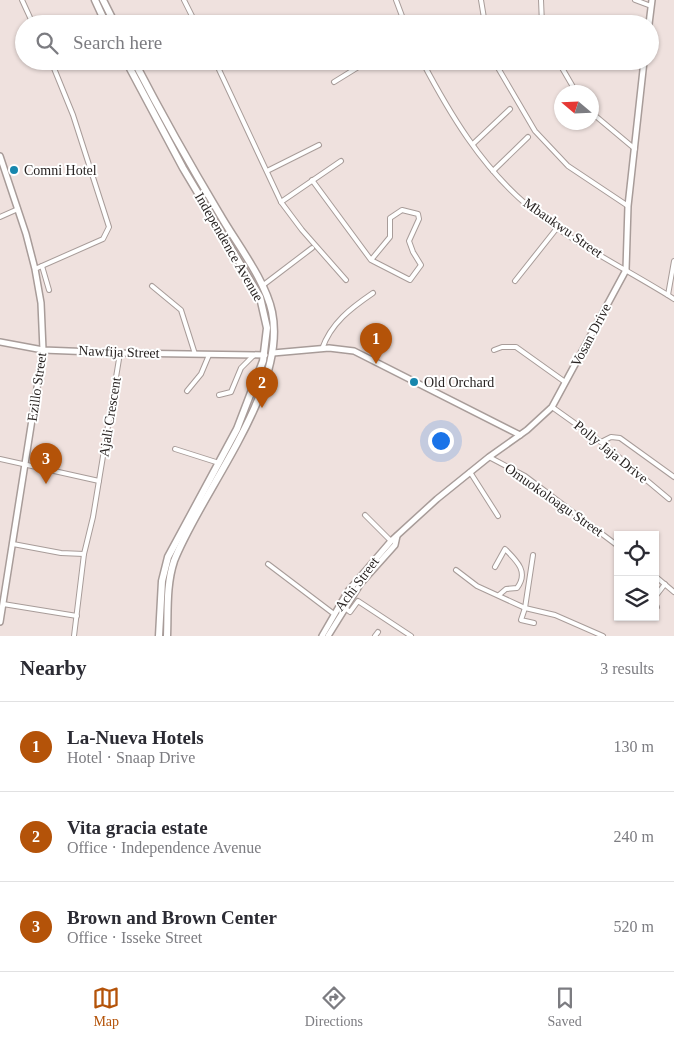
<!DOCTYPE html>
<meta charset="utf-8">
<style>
body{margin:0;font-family:Georgia,serif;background:#f7f7f7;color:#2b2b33}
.controls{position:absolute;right:15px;bottom:15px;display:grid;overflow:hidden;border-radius:0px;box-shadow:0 1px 4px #0004}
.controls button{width:45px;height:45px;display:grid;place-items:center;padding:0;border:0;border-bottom:1px solid #e1e1e2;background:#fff;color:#2b2b33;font:25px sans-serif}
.compass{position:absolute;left:554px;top:85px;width:45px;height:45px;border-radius:50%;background:#fff;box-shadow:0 1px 4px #0004;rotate:289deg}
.you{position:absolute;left:440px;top:440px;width:18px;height:18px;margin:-12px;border:4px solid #fff;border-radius:50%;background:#1a73e8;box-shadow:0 0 0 8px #1a73e833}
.badge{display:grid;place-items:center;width:32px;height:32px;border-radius:50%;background:#b45309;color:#fff;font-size:16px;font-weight:700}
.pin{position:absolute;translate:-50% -41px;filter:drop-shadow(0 1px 2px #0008)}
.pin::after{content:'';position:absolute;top:26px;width:18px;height:15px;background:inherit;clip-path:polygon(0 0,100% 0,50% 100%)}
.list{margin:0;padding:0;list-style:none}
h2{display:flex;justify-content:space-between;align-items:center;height:65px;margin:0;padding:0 20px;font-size:21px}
h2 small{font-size:16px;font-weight:400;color:#7c7c81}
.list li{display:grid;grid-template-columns:32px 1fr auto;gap:15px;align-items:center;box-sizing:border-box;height:90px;padding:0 20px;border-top:1px solid #e1e1e2}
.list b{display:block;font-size:19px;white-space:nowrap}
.list p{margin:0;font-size:16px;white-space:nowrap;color:#7c7c81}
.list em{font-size:16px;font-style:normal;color:#7c7c81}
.icon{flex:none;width:28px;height:28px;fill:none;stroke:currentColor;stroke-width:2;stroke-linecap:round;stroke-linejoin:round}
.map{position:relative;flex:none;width:674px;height:636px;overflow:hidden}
.search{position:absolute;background:#fff;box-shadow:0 1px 4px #0004;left:15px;right:15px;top:15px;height:55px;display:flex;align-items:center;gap:12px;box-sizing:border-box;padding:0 18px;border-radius:28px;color:#7c7c81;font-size:19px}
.sheet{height:335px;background:#fff}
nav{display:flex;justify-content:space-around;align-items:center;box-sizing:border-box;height:70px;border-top:1px solid #e1e1e2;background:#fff;font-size:14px;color:#7c7c81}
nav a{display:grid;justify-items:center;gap:2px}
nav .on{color:#b45309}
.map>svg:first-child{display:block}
</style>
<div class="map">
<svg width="674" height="636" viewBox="0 0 674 636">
<rect width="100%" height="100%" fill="#efe1de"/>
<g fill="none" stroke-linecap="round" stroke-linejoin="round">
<defs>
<g id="minor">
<path d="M22,0l11,24"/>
<path d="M184,0l12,24"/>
<path d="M396,0l9,24"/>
<path d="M481,0l4,24"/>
<path d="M541,0l1,24"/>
<path d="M635,0l16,6"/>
<path d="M215,61l66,141 21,28 44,50"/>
<path d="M422,61c28,53 59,105 105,144 44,38 98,63 147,94"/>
<path d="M494,61l41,70 33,35 60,40"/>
<path d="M558,61l18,31"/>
<path d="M334,82l34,-21"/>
<path d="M592,113l43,36"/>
<path d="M473,144l37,-35"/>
<path d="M267,171l52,-26"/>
<path d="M493,171l35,-34"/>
<path d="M312,180l59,80 39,20 11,-15 -8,-13 -4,-11 10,-22 -1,-5 -16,-4 -12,8v19l-19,23"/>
<path d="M281,202l60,-41"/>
<path d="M0,217l18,-8"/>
<path d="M42,266l7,24"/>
<path d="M35,269l68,-30 6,-12 -36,-112 -22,-54"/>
<path d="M515,281l42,-53"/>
<path d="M152,286l29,24 14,44"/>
<path d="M262,286l50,-38"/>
<path d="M668,295l6,-34"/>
<path d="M322,349c9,-26 29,-41 51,-56"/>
<path d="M494,350l8,-3h14l49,35"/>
<path d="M187,391l14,-17 8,-19"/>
<path d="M219,395l12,-3 10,-24 13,-13"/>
<path d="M552,407l49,35 68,57"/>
<path d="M601,442l10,-5 9,1 54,39"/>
<path d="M175,449l44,14"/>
<path d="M489,457l36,19 93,70"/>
<path d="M0,459l99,22"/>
<path d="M470,472l28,44"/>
<path d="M365,515l26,26"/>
<path d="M13,544l48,9 23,1 9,-37 27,-164"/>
<path d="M533,555l-8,53 -4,12 13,3"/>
<path d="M268,564l66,50"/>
<path d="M495,567l10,-18c12,12 24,23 12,39l-11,1 -7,6"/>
<path d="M456,570l21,16 48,22 30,7 48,21"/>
<path d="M655,576l19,16"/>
<path d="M655,597l10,-13"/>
<path d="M655,603l2,4"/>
<path d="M3,604l74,12"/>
<path d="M345,608l5,4 8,-11 53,35"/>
<path d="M74,636l10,-82"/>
<path d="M375,636l3,-4"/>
</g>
<g id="tertiary">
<path d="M649,24l3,-24"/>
<path d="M0,156l26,78 9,35 6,34 2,47 -43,272"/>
<path d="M0,342l43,8 77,3 145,2"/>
<path d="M273,353l56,-5 25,3 166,84"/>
<path d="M322,636l26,-45 43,-50 46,-42 52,-42 38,-27 25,-23 74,-137 2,-64 16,-145"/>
<path d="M328,636l33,-53 34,-38 2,-9"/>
</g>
<g id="primary">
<path d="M95,0l11,24"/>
<path d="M103,0l12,24"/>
<path d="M126,61l57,107 77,129 7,31 -4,33 -26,68 -69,128 -6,24 -3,55"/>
<path d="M134,61c27,52 55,102 85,152 17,30 46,66 53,99 16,78 -71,179 -98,249 -8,24 -6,50 -7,75"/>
</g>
</defs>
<use href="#minor" stroke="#a89c99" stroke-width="6"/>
<use href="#tertiary" stroke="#a89c99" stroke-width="8"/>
<use href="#primary" stroke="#a89c99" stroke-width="9"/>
<use href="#minor" stroke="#fff" stroke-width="4"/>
<use href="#tertiary" stroke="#fff" stroke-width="5"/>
<use href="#primary" stroke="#fff" stroke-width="6"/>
</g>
<g fill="#1786ad" stroke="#fff" stroke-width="2">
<circle cx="14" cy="170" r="5"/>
<circle cx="414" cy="382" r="5"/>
</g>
<g text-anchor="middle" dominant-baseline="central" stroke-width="4" stroke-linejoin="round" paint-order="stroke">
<g font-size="14" fill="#292423" stroke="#fff" text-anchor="start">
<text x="24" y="170">Comni Hotel</text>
<text x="424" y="382">Old Orchard</text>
</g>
<g font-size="14" fill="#292423" stroke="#fff">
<text transform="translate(563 228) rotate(35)">Mbaukwu Street</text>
<text transform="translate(229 247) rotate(60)">Independence Avenue</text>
<text transform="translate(591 335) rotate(-62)">Vosan Drive</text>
<text transform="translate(119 352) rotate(2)">Nawfija Street</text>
<text transform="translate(37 387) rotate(-82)">Ezillo Street</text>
<text transform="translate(110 417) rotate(-81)">Ajali Crescent</text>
<text transform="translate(611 452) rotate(39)">Polly Jaja Drive</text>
<text transform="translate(554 500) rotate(35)">Omuokoloagu Street</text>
<text transform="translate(357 584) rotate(-53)">Achi Street</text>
</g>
</g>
</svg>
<div class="controls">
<button><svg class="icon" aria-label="locate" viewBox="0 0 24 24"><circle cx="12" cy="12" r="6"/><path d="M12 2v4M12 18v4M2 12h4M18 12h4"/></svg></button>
<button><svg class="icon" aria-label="layers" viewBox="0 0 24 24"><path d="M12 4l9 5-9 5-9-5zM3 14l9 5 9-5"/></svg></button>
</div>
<svg class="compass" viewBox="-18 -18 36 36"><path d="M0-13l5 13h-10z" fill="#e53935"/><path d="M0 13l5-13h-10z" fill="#7c7c81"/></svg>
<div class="you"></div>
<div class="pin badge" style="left:376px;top:364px">1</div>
<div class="pin badge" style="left:262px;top:408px">2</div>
<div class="pin badge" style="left:46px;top:484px">3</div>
<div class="search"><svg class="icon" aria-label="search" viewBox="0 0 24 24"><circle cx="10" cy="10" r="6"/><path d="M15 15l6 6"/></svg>Search here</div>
</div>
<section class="sheet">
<h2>Nearby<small>3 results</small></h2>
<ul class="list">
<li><span class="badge">1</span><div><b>La-Nueva Hotels</b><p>Hotel · Snaap Drive</p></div><em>130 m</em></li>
<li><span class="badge">2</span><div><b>Vita gracia estate</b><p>Office · Independence Avenue</p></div><em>240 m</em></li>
<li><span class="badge">3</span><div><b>Brown and Brown Center</b><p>Office · Isseke Street</p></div><em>520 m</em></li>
</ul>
</section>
<nav>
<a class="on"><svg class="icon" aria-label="map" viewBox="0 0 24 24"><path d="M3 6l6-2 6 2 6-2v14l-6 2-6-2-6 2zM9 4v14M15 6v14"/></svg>Map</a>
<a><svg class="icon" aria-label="directions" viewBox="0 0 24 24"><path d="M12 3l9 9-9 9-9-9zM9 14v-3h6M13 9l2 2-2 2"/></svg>Directions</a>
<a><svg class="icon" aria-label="saved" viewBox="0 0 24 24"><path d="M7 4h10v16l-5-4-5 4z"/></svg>Saved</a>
</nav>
